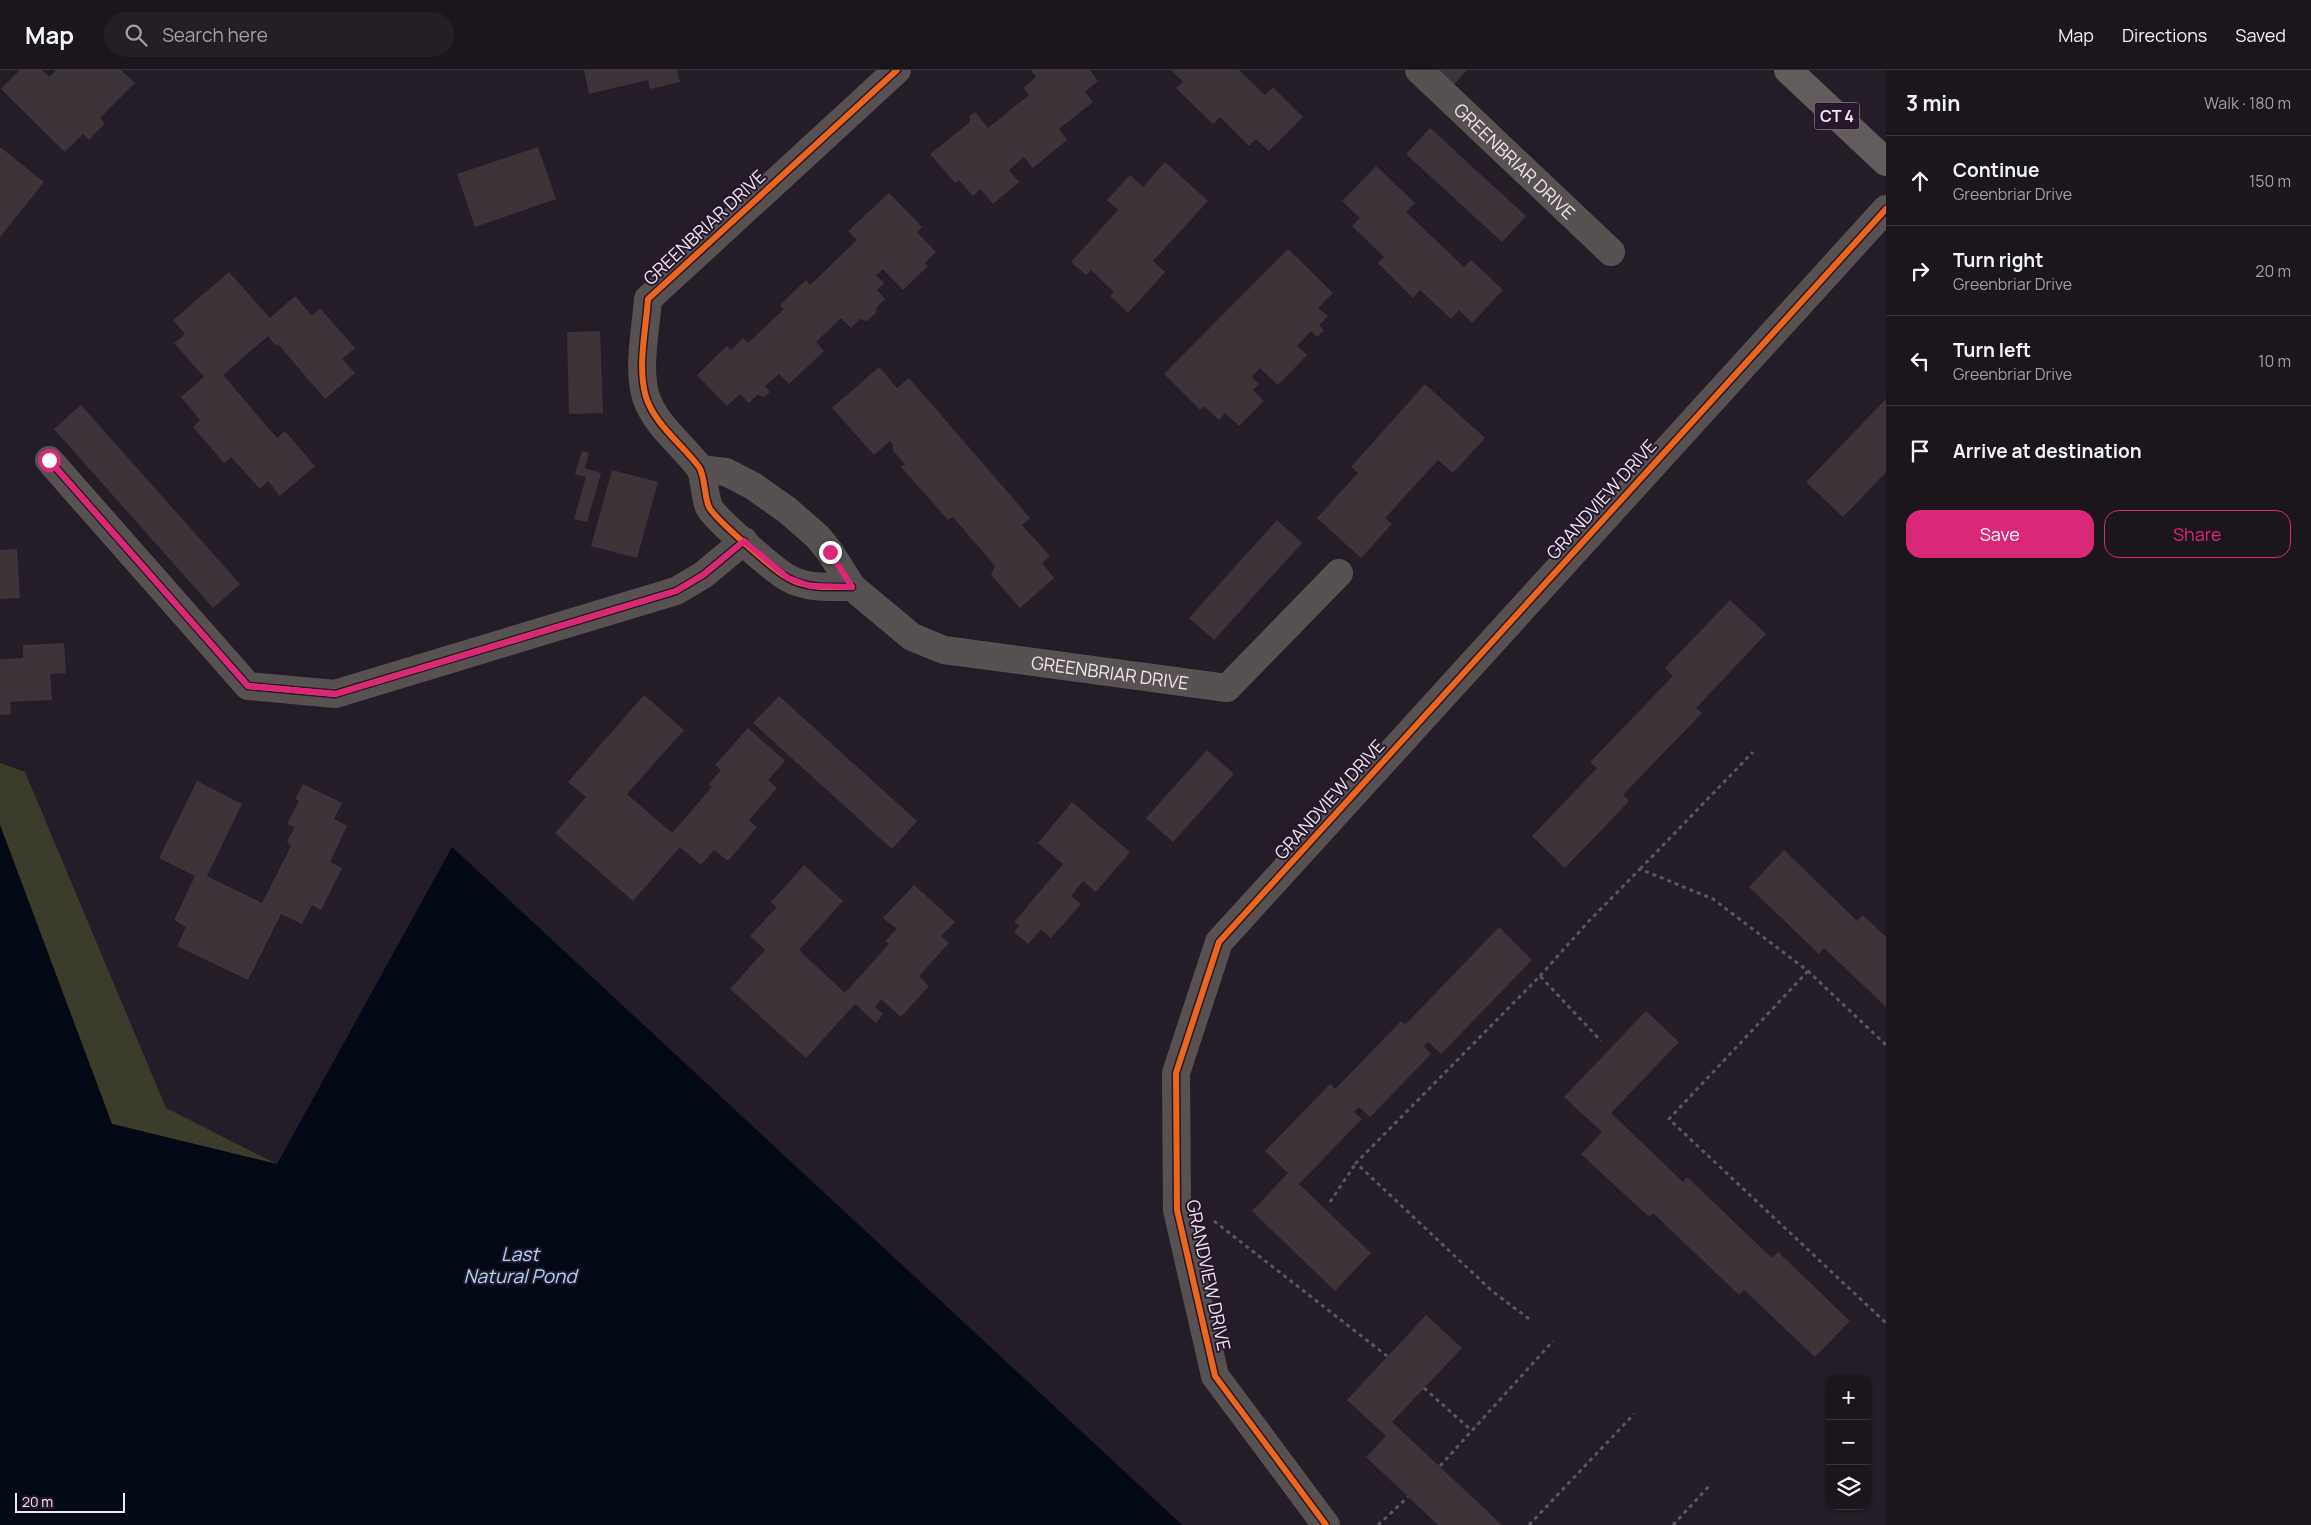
<!DOCTYPE html>
<meta charset="utf-8">
<style>
body{margin:0;font-family:Manrope,sans-serif;background:#241e25;color:#f1f3f6}
.controls{position:absolute;right:15px;bottom:15px;display:grid;overflow:hidden;border-radius:10px;box-shadow:0 1px 4px #0004}
.controls button{width:45px;height:45px;display:grid;place-items:center;padding:0;border:0;border-bottom:1px solid #39343b;background:#1b151c;color:#f1f3f6;font:25px sans-serif}
.scale{position:absolute;left:15px;bottom:12px;width:110px;box-sizing:border-box;padding-left:5px;border:2px solid #f0e5f3;border-top:0;font-size:14px;line-height:18px;white-space:nowrap;color:#f0e5f3;-webkit-text-stroke:4px #27172b;paint-order:stroke}
.stop{position:absolute;width:15px;height:15px;margin:-11px;border:4px solid #db2777;border-radius:50%;background:#fff}
.stop.end{background:#db2777;border-color:#fff;box-shadow:0 1px 5px #0008}
.list{margin:0;padding:0;list-style:none}
h2{display:flex;justify-content:space-between;align-items:center;height:65px;margin:0;padding:0 20px;font-size:21px}
h2 small{font-size:16px;font-weight:400;color:#a09fa3}
.list li{display:grid;grid-template-columns:32px 1fr auto;gap:15px;align-items:center;box-sizing:border-box;height:90px;padding:0 20px;border-top:1px solid #39343b}
.list b{display:block;font-size:19px;white-space:nowrap}
.list p{margin:0;font-size:16px;white-space:nowrap;color:#a09fa3}
.list em{font-size:16px;font-style:normal;color:#a09fa3}
.actions{display:flex;gap:10px;padding:15px 20px}
.actions a{flex:1;padding:11px 0;border:1px solid #db2777;border-radius:15px;text-align:center;font-size:18px;color:#db2777}
.actions .main{background:#db2777;color:#fff}
.icon{flex:none;width:28px;height:28px;fill:none;stroke:currentColor;stroke-width:2;stroke-linecap:round;stroke-linejoin:round}
.map{position:relative;flex:none;width:1886px;height:1455px;overflow:hidden}
header{display:flex;align-items:center;gap:30px;box-sizing:border-box;height:70px;padding:0 25px;background:#1b151c;border-bottom:1px solid #39343b}
header strong{font-size:24px}
nav{display:flex;gap:28px;margin-inline-start:auto;font-size:18px}
.search{width:350px;height:45px;background:#241e25;display:flex;align-items:center;gap:12px;box-sizing:border-box;padding:0 18px;border-radius:28px;color:#a09fa3;font-size:19px}
main{display:flex}
aside{flex:1;background:#1b151c}
.map>svg:first-child{display:block}
</style>
<header>
<strong>Map</strong>
<div class="search"><svg class="icon" aria-label="search" viewBox="0 0 24 24"><circle cx="10" cy="10" r="6"/><path d="M15 15l6 6"/></svg>Search here</div>
<nav><a>Map</a><a>Directions</a><a>Saved</a></nav>
</header>
<main>
<div class="map">
<svg width="1886" height="1455" viewBox="0 0 1886 1455">
<rect width="100%" height="100%" fill="#241c26"/>
<path fill="#3b3c2c" d="M0,693l25,9 141,336 111,56 -165,-40 -112,-299z"/>
<path fill="#030915" d="M0,755l112,299 165,40 175,-317 730,678h-1182z"/>
<g fill="#3d343a">
<path d="M20,0h22l7,7 7,-7h65l14,13 -35,35 5,5 -16,17 -6,-6 -18,18 -64,-63z"/>
<path d="M584,0h93l3,12 -30,7 -2,-9 -59,14z"/>
<path d="M1033,0h57l8,11 -13,11 8,10 -34,27 8,11 -34,28 -9,-11 -15,13 10,12 -26,22 -13,-15 -7,7 -14,-16 -4,3 -25,-29 40,-32 -1,-6 6,-4 13,16 41,-33 -6,-7 13,-11 -5,-6z"/>
<path d="M1171,0h68l26,25 8,-8 30,30 -34,34 -13,-12 -7,7 -29,-29 -7,7 -37,-36 7,-6z"/>
<path d="M1429,0h38l-17,19z"/>
<path d="M1430,58l96,88 -24,26 -96,-88z"/>
<path d="M0,77l44,35 -44,55z"/>
<path d="M538,77l18,52 -81,28 -18,-53z"/>
<path d="M1165,92l43,39 -55,60 12,11 -37,41 -18,-17 4,-4 -23,-22 -5,5 -15,-13 47,-52 -11,-10 23,-25 13,12z"/>
<path d="M1376,96l39,37 -9,9 58,55 7,-7 32,30 -31,33 -13,-13 -8,9 -31,-29 -7,8 -35,-35 6,-6 -32,-31 8,-8 -18,-17z"/>
<path d="M889,123l33,34 -5,5 19,20 -11,11 3,3 -25,24 -20,-21 -7,6 8,8 -7,7 8,9 -8,8 -1,6 -9,8 -7,-2 -9,9 -10,-10 -25,24 8,9 -35,33 -10,-10 -14,12 5,6 -6,5 -7,-2 -8,8 -9,-9 -13,12 -30,-31 30,-29 4,4 12,-12 5,5 36,-34 -4,-4 26,-25 4,5 47,-45 -9,-9z"/>
<path d="M1288,179l45,44 -15,15 10,8 -9,9 5,5 -7,7 -6,-6 -14,15 10,9 -29,30 -18,-17 -8,9 7,7 -6,6 11,11 -25,25 -14,-13 -6,7 -15,-14 -4,4 -36,-36z"/>
<path d="M229,202l41,46 25,-22 17,20 8,-8 35,40 -13,11 13,14 -30,26 -47,-55 -2,2 -8,-10 -45,39 54,63 8,-7 30,35 -35,30 -12,-15 -8,8 -29,-32 -7,6 -31,-36 7,-7 -19,-23 23,-20 -30,-34 11,-9 -12,-14z"/>
<path d="M600,261l3,82 -34,1 -2,-82z"/>
<path d="M879,297l18,21 12,-10 121,140 -8,7 28,31 -8,7 12,15 -34,30 -29,-33 4,-9 -42,-49 -5,3 -47,-53 4,-3 -12,-13v-6l-3,-4 -16,14 -42,-47z"/>
<path d="M1425,314l60,54 -32,35 -15,-13 -53,58 7,6 -31,34 -44,-40 41,-45 -7,-6z"/>
<path d="M1886,329v73l-43,45 -37,-35z"/>
<path d="M81,335l159,179 -27,24 -159,-179z"/>
<path d="M582,381l7,2 -4,15 16,5 -14,49 -13,-3 12,-42 -11,-3z"/>
<path d="M612,400l46,12 -21,76 -46,-12z"/>
<path d="M1277,450l25,23 -88,97 -25,-22z"/>
<path d="M17,479l3,49 -20,1v-49z"/>
<path d="M1730,530l36,34 -70,74 6,5 -79,82 6,6 -64,67 -33,-32 65,-68 -7,-6 83,-86 -8,-8z"/>
<path d="M64,573l2,30 -16,1 2,26 -42,2 1,12 -11,1v-56l23,-1v-13z"/>
<path d="M644,625l40,35 -57,64 45,39 40,-46 -3,-3 12,-14 -6,-5 33,-37 37,33 -17,19 9,8 -28,32 8,7 -29,34 -14,-11 -13,15 -21,-18 -47,54 -78,-68 31,-36 -18,-15z"/>
<path d="M779,626l138,125 -25,28 -139,-126z"/>
<path d="M1207,680l27,24 -61,68 -27,-24z"/>
<path d="M197,711l45,23 -35,72 55,27 29,-57 -4,-5 8,-14 -8,-3 12,-23 -4,-2 8,-15 39,19 -8,16 13,7 -17,36 12,6 -21,42 -9,-5 -10,19 -21,-10 -33,66 -71,-34 9,-19 -12,-7 21,-44 -36,-18z"/>
<path d="M1072,732l58,50 -34,40 -13,-11 -12,15 10,8 -30,34 -10,-8 -13,14 -14,-12 5,-6 -5,-4 49,-58 -25,-21z"/>
<path d="M1784,780l73,71 6,-6 23,22v70l-62,-59 -5,6 -70,-67z"/>
<path d="M804,795l39,36 -44,49 46,43 44,-49 -4,-3 12,-12 -14,-11 31,-33 41,37 -14,14 8,7 -30,33 10,10 -28,31 -20,-18 -6,8 8,7 -7,9 -21,-19 -49,54 -76,-69 35,-39 -15,-14 27,-29 -6,-5z"/>
<path d="M1499,857l33,33 -91,94 -13,-12 -4,4 7,8 -61,63 -11,-10 -5,5 8,7 -63,65 72,69 -36,38 -83,-80 36,-38 -23,-22 65,-67 5,5 66,-68 4,4z"/>
<path d="M1646,941l33,31 -68,71 72,69 4,-5 85,81 6,-6 72,69 -35,36 -71,-67 -5,5 -86,-82 -4,4 -68,-63 21,-22 -38,-35z"/>
<path d="M1426,1245l36,33 -70,74 110,103h-64l-72,-68 20,-21 -39,-36z"/>
</g>
<g fill="none" stroke-linecap="round" stroke-linejoin="round">
<g stroke="#5b5659" stroke-width="3" stroke-dasharray="4 4" stroke-linecap="butt">
<path d="M1640,799l113,-117"/>
<path d="M1808,901l-139,148 217,204"/>
<path d="M1540,906l48,-54 52,-53 73,30 95,72 78,74"/>
<path d="M1330,1132l26,-39"/>
<path d="M1214,1151l173,135"/>
<path d="M1529,1249l-37,-28 -136,-128 184,-187 61,65"/>
<path d="M1424,1318l47,42"/>
<path d="M1440,1396l113,-125"/>
<path d="M1378,1455l30,-28"/>
<path d="M1529,1455l105,-111"/>
<path d="M1673,1455l38,-41"/>
</g>
<g stroke="#575251" stroke-width="28">
<path id="s1" d="M1419,0l192,182"/>
<path d="M49,390l199,226 87,8 341,-103 27,-16 41,-34"/>
<path id="s2" d="M701,399l25,3 27,14 34,24 31,27 12,15 22,35 60,50 32,13 283,38 112,-115"/>
<path d="M852,517c-21,0 -45,2 -64,-9 -13,-7 -73,-59 -79,-71 -5,-11 -4,-32 -10,-40 -17,-23 -44,-42 -53,-70 -9,-30 0,-67 2,-98l249,-229"/>
<path d="M1326,1455l-111,-149 -38,-166 -1,-137 43,-131 667,-733"/>
</g>
<path stroke="#635c5c" stroke-width="28" d="M1788,0l98,92"/>
<defs>
<g id="cycleway">
<path d="M49,390l199,226 87,8 341,-103 27,-16 41,-34"/>
<path d="M852,517c-21,0 -45,2 -64,-9 -13,-7 -73,-59 -79,-71 -5,-11 -4,-32 -10,-40 -17,-23 -44,-42 -53,-70 -9,-30 0,-67 2,-98l249,-229"/>
<path d="M1326,1455l-111,-149 -38,-166 -1,-137 43,-131 667,-733"/>
</g>
</defs>
<use href="#cycleway" stroke="#27172b" stroke-width="9"/>
<use href="#cycleway" stroke="#eb651d" stroke-width="6"/>
</g>
<g fill="none" stroke-linecap="round" stroke-linejoin="round">
<path stroke="#db2777" stroke-width="6" d="M49,390l199,226 88,8 340,-103 27,-16 41,-34 44,37 22,8 42,1 -22,-35"/>
</g>
<g text-anchor="middle" dominant-baseline="central" stroke-width="4" stroke-linejoin="round" paint-order="stroke">
<rect fill="#27172b" stroke="#b4a7b7" stroke-width="1" x="1814.5" y="32.5" width="45" height="27" rx="4"/>
<g font-size="16" font-weight="bold" fill="#f0e5f3">
<text x="1837" y="46">CT 4</text>
</g>
<g font-size="18" fill="#f0e5f3" stroke="#27172b">
<text stroke="none"><textPath href="#s1" startOffset="132">GREENBRIAR DRIVE</textPath></text>
<text transform="translate(704 157) rotate(-43)">GREENBRIAR DRIVE</text>
<text transform="translate(1601 429) rotate(-48)">GRANDVIEW DRIVE</text>
<text stroke="none"><textPath href="#s2" startOffset="479">GREENBRIAR DRIVE</textPath></text>
<text transform="translate(1329 729) rotate(-48)">GRANDVIEW DRIVE</text>
<text transform="translate(1209 1205) rotate(78)">GRANDVIEW DRIVE</text>
</g>
<g font-size="19" font-style="italic" fill="#a2dafa" stroke="#27172b">
<text x="520" y="1184">Last<tspan x="520" dy="22">Natural Pond</tspan></text>
</g>
</g>
</svg>
<div class="controls">
<button>+</button>
<button>−</button>
<button><svg class="icon" aria-label="layers" viewBox="0 0 24 24"><path d="M12 4l9 5-9 5-9-5zM3 14l9 5 9-5"/></svg></button>
</div>
<div class="scale">20 m</div>
<div class="stop" style="left:49px;top:390px"></div>
<div class="stop end" style="left:830px;top:482px"></div>
</div>
<aside>
<h2>3 min<small>Walk · 180 m</small></h2>
<ul class="list">
<li><svg class="icon" aria-label="ahead" viewBox="0 0 24 24"><path d="M12 20V5M6 11l6-6 6 6"/></svg><div><b>Continue</b><p>Greenbriar Drive</p></div><em>150 m</em></li>
<li><svg class="icon" aria-label="right" viewBox="0 0 24 24"><path d="M7 20v-9h11M14 6l5 5-5 5"/></svg><div><b>Turn right</b><p>Greenbriar Drive</p></div><em>20 m</em></li>
<li><svg class="icon" aria-label="left" viewBox="0 0 24 24"><path d="M17 20v-9H6M10 6l-5 5 5 5"/></svg><div><b>Turn left</b><p>Greenbriar Drive</p></div><em>10 m</em></li>
<li><svg class="icon" aria-label="arrive" viewBox="0 0 24 24"><path d="M6 21V4h12l-3 4 3 4H6"/></svg><div><b>Arrive at destination</b></div></li>
</ul>
<div class="actions"><a class="main">Save</a><a>Share</a></div>
</aside>
</main>
